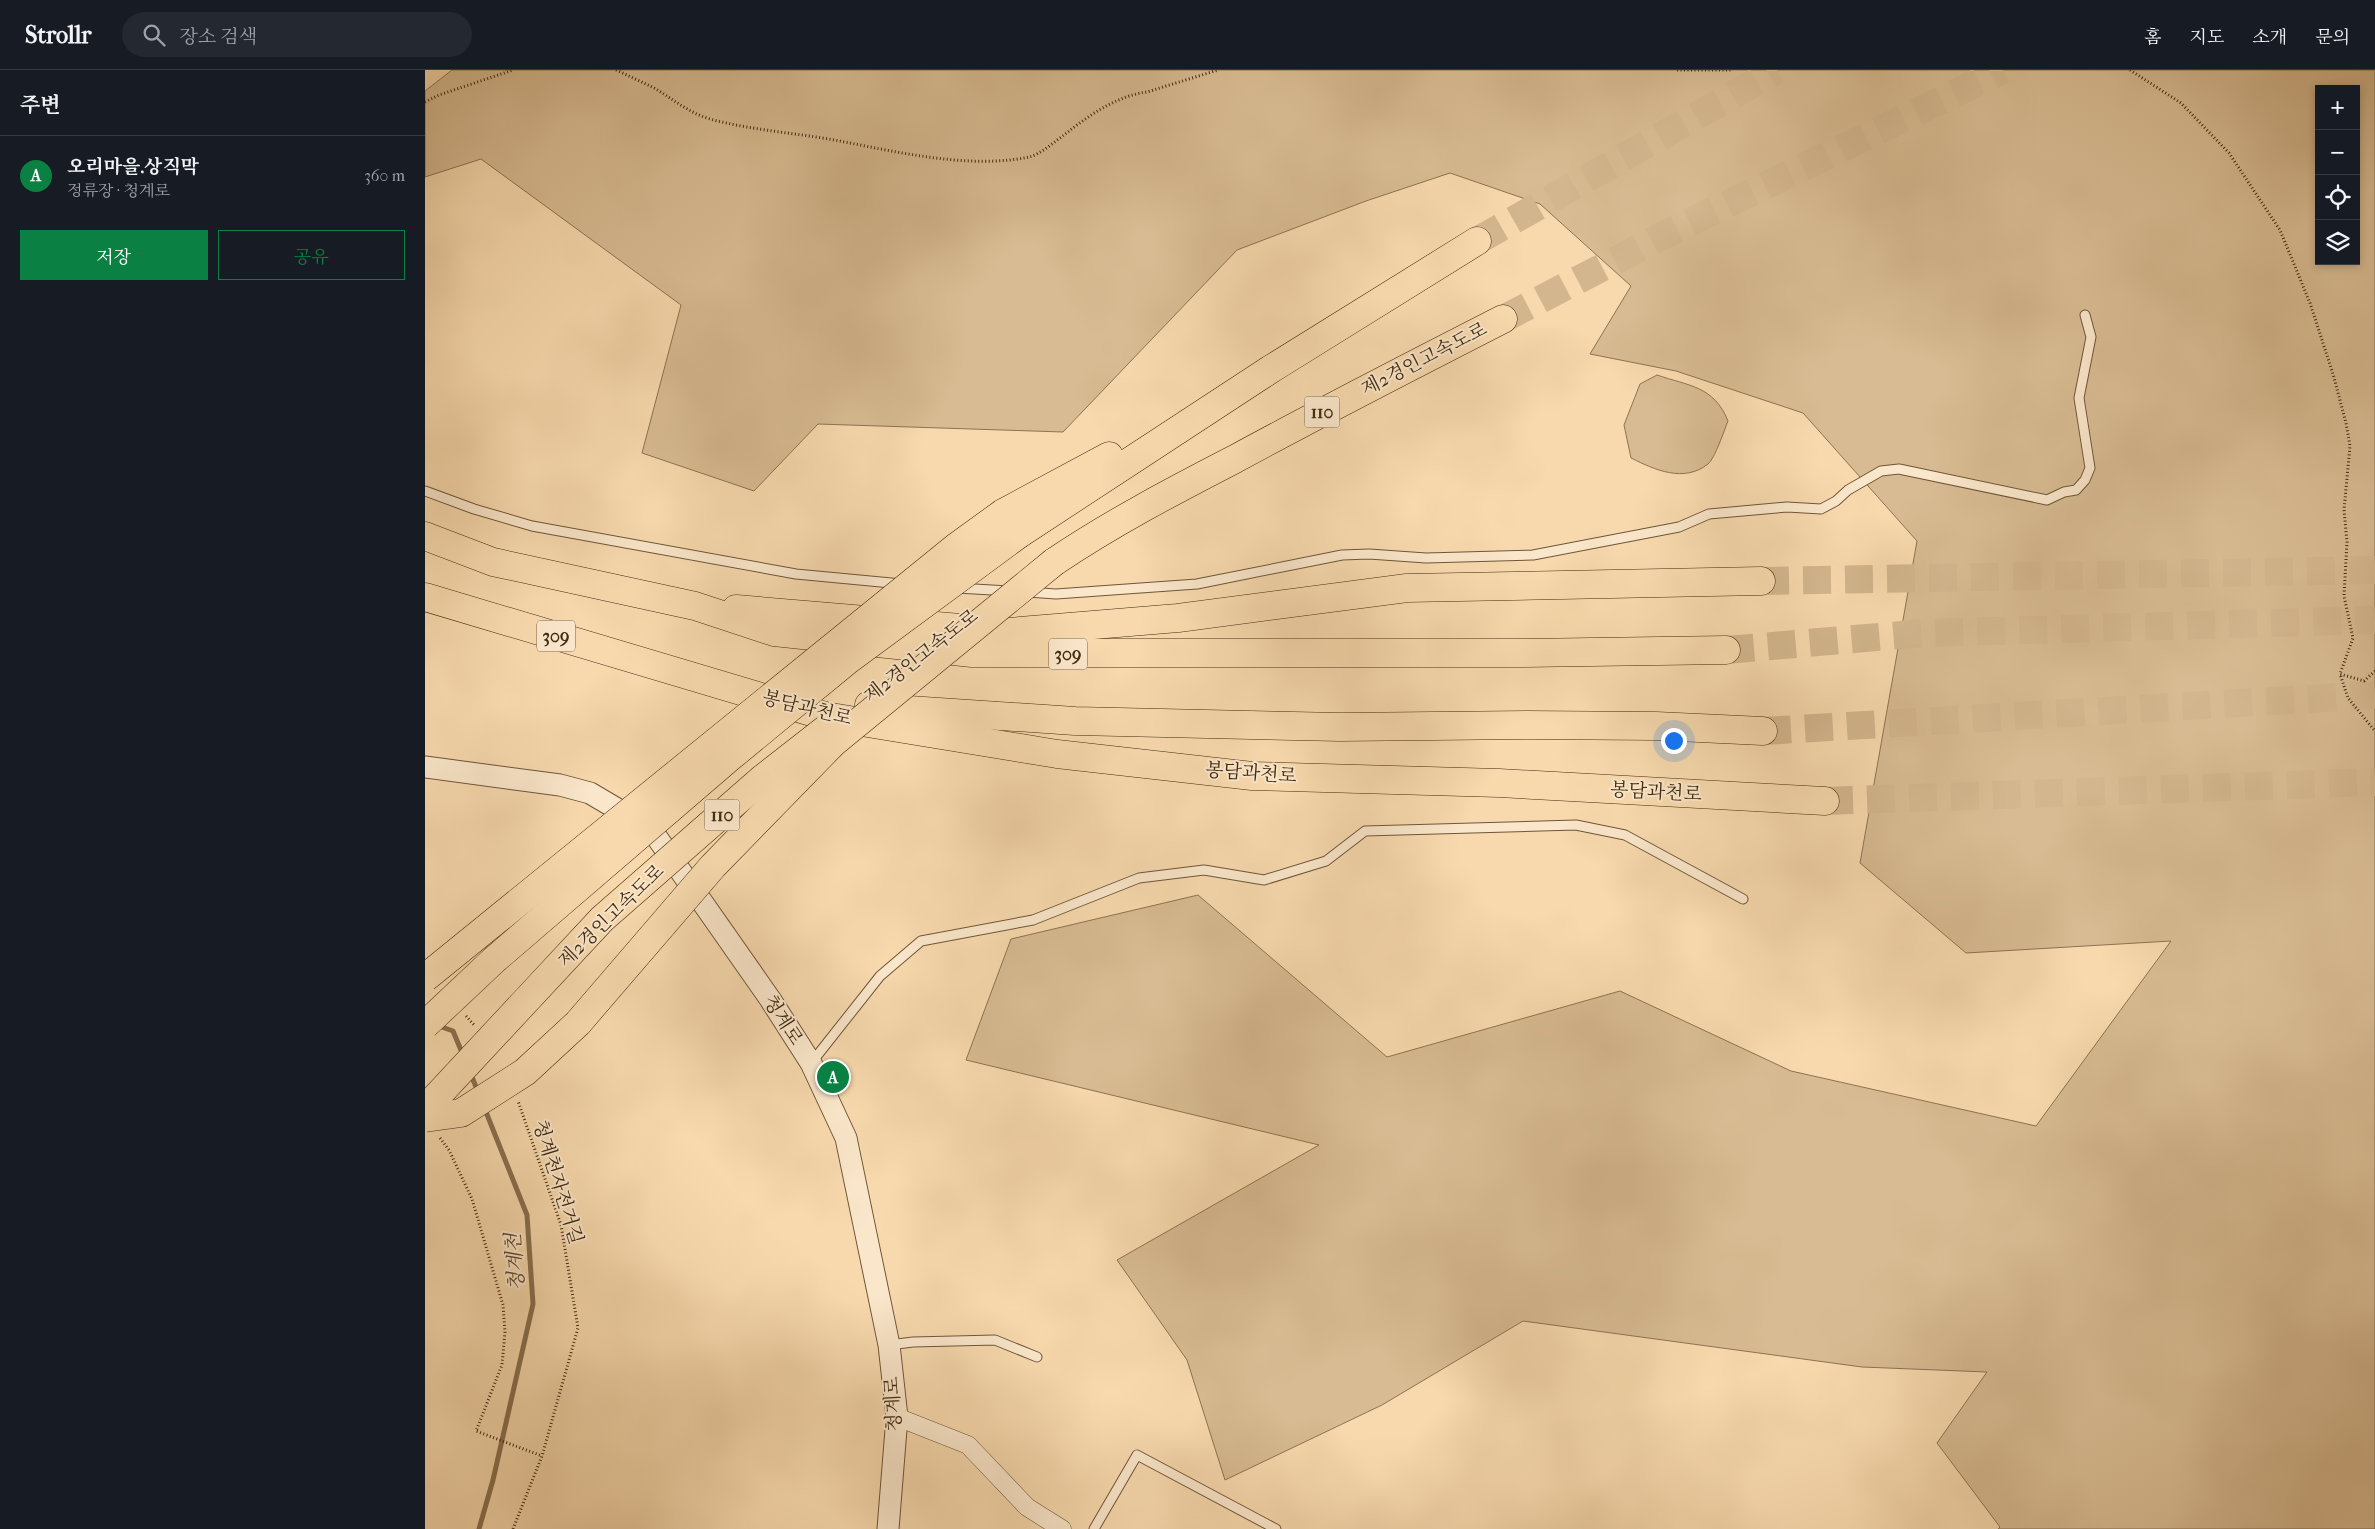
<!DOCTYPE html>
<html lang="ko">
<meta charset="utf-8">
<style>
body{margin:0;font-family:"IM FELL French Canon","Noto Serif KR",serif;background:#242831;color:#f1f3f6}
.controls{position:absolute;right:15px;top:15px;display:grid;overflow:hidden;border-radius:0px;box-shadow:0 2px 8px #0003}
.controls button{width:45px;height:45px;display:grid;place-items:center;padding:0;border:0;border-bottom:1px solid #363941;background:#171b24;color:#f1f3f6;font:25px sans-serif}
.you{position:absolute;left:1248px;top:670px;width:18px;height:18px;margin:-12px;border:4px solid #fff;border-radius:50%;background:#1a73e8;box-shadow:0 0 0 8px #1a73e833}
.badge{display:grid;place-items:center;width:32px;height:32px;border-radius:50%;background:#0b8043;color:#fff;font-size:16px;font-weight:700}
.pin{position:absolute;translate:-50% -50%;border:2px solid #fff;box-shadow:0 1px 5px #0006}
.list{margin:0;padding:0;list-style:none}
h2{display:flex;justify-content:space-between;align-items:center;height:65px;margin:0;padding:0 20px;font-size:21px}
h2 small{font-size:16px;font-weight:400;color:#9ea1a6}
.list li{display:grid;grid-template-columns:32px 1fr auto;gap:15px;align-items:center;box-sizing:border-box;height:80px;padding:0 20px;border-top:1px solid #363941}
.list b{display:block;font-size:19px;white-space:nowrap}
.list p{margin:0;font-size:16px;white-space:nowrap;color:#9ea1a6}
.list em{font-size:16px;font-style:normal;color:#9ea1a6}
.actions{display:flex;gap:10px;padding:15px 20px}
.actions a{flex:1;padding:11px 0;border:1px solid #0b8043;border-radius:0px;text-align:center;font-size:18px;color:#0b8043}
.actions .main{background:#0b8043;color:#fff}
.icon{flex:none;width:28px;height:28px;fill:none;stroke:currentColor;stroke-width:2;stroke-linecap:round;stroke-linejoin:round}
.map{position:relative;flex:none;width:1950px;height:1459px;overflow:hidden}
header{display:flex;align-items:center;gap:30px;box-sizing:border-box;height:70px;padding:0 25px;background:#171b24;border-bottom:1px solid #363941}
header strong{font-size:24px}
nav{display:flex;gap:28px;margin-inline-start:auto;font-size:18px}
.search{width:350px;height:45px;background:#242831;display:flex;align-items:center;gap:12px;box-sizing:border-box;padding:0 18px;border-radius:28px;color:#9ea1a6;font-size:19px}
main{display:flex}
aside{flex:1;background:#171b24}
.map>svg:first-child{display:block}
</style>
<header>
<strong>Strollr</strong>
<div class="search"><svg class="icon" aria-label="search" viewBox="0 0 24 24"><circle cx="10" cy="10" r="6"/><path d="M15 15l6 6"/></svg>장소 검색</div>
<nav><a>홈</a><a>지도</a><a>소개</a><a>문의</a></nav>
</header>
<main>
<aside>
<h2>주변<small></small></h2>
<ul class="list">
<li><span class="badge">A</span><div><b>오리마을.상직막</b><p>정류장 · 청계로</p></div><em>360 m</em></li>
</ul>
<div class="actions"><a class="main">저장</a><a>공유</a></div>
</aside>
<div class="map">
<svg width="1950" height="1459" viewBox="0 0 1950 1459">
<rect width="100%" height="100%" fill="#f7d9ad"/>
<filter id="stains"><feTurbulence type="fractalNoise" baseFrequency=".004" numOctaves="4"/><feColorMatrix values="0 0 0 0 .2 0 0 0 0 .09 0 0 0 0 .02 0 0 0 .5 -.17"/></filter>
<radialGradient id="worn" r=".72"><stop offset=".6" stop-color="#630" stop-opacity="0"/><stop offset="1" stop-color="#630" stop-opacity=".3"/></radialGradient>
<g fill="#d8bb92" stroke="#8d7352" fill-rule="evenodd">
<path d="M27,0h1923v1459h-377l2,-2 -63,-84 50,-71 -125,-5 -339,-46 -141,84 -157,75 -38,-120 -70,-100 202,-115 -353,-85 45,-121 187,-44 189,162 233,-66 171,80 245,55 135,-185 -205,12 -106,-90 57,-322 -114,-128 -127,-42 -86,-17 41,-68 -91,-82 -90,-31 -84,28 -129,49 -174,182 -245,-8 -64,67 -112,-38 39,-148 -200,-146 -56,18v-86zM1894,19h37v172h-37z"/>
<path d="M1232,305c32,11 57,11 71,46 -4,10 -13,37 -20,43 -24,19 -53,6 -77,-6l-7,-33 16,-41z"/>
</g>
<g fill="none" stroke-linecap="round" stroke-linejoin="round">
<g stroke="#89704f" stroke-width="5">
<path d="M11,955l17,6 10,24"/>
<path d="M45,1002l8,20"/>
<path d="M54,1459l14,-49 40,-176 -6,-89 -43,-108"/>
</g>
<g stroke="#d3b68e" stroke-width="28" stroke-dasharray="28 14" stroke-linecap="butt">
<path d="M1336,511l614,-11"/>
<path d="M1301,580l198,-17 451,-13"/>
<path d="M1338,661l612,-36"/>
<path d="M1400,731l550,-19"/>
</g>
<g stroke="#d3b68e" stroke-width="28" stroke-dasharray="28 14" stroke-linecap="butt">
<path d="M1052,171l300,-171"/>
<path d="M1078,249l173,-90 327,-159"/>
</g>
<defs>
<g id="service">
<path d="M0,421l49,18 58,17 264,48 106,10"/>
<path d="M532,518l52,3"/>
<path d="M602,522l29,2 141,-10 145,-29 27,-1 57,4 107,-3 146,-28 30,-13 78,-7 34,2 15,-8 12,-11 33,-19 18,-2 148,31 17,-8 12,-2 9,-10 5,-12 -11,-70 12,-61 -6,-22"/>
<path d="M387,992l68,-86 41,-35 112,-21 106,-42 65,-8 60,10 62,-19 39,-30 211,-6 49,10 118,64"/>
<path d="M464,1275l24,-3 82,-2 42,17"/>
<path d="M669,1459l43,-74 139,74"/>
</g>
<path id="minor" d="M472,1347l71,28 59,62 35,22"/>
<path id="tertiary" d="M0,697l135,18 30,8 61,36 119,170 41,64 35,75 43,207 8,72 -9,112"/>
<g id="trunk">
<path d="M0,466l68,26 202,44 79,26 198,21h547l207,-3"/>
<path d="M0,527l400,119 232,38 195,22 247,7 326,18"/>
<path d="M311,539l272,23 170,-14 229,-30 354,-7"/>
<path d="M444,635l25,4 181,12 265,6 188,-2 128,1 107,5"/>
</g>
<g id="motorway">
<path d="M578,443l106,-57"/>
<path d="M594,464l252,-165 206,-128"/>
<path d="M629,492c58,-39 119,-71 181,-103 88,-48 178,-94 268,-140"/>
</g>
</defs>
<use href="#service" stroke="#6f5638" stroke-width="11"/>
<use href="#minor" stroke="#6f5638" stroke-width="19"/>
<use href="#tertiary" stroke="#6f5638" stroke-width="23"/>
<use href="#trunk" stroke="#422b11" stroke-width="29"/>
<use href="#motorway" stroke="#422b11" stroke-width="29"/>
<g stroke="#422b11" stroke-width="3" stroke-dasharray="1 2.5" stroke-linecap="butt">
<path d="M191,0c13,6 26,12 38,18 19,11 35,25 56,31 44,12 90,14 135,23 56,11 127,27 184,15 12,-3 25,-15 35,-22 24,-19 52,-39 83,-43l71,-22"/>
<path d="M1252,0h56"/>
<path d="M1705,0l51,33 48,50 51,77 30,73 23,71 13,49 4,23 -6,64 3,32 -3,54 9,42 -13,36"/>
<path d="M0,32l14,-7 74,-25"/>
<path d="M1950,601l-11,10 -24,-7 8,24 27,33"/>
<path d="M41,946l9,10"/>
<path d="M15,1068l9,12 23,49 31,106 2,27 -3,33 -26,66 66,25"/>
<path d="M88,1459l29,-73 36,-128 -17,-103 -43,-124"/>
</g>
<use href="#service" stroke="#fae6ca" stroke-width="9"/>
<use href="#minor" stroke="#fae6ca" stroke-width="18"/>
<use href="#tertiary" stroke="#fae6ca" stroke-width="21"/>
<use href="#trunk" stroke="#f7d9ad" stroke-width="28"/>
<use href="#motorway" stroke="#f7d9ad" stroke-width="28"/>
<defs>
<g id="motorway-bridge">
<path d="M0,908l531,-431 47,-34"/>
<path d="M0,955l69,-65 235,-202 119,-98 171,-126"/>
<path d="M0,1039l177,-190 160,-140 64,-50"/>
<path d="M0,1048l36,-5 64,-41 53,-49 135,-157 120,-123 221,-181"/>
</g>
</defs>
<use href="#motorway-bridge" stroke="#422b11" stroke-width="29" stroke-linecap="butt"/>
<use href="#motorway-bridge" stroke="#f7d9ad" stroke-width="28"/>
</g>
<g text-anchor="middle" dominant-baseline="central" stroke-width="4" stroke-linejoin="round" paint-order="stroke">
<g fill="#fae6ca" stroke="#796348" stroke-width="1">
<rect x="879.5" y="326.5" width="35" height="31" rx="4"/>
<rect x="112" y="550.5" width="38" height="31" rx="4"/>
<rect x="624" y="568.5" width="38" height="31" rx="4"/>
<rect x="279.5" y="729.5" width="35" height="31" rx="4"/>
</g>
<g font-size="18" font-weight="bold" fill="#422b11">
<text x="897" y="342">110</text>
<text x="131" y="566">309</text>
<text x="643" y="584">309</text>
<text x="297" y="745">110</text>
</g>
<g font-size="19" fill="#422b11" stroke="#fae6ca">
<text transform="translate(999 289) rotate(-27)">제2경인고속도로</text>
<text transform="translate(496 586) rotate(-38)">제2경인고속도로</text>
<text transform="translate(382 638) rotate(14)">봉담과천로</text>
<text transform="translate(826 703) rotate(4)">봉담과천로</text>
<text transform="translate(1231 722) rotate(3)">봉담과천로</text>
<text transform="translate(186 846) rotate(-44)">제2경인고속도로</text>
<text transform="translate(358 950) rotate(57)">청계로</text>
<text transform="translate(133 1112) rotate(73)">청계천자전거길</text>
<text transform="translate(468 1334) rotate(-93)">청계로</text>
</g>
<g font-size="20" font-style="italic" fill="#60482b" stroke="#fae6ca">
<text transform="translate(90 1192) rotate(-94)">청계천</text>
</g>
</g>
<rect width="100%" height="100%" filter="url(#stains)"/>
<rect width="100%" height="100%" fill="url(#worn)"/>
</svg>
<div class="controls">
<button>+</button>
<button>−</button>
<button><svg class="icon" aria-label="locate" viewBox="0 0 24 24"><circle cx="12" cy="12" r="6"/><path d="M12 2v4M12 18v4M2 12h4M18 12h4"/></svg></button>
<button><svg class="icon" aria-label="layers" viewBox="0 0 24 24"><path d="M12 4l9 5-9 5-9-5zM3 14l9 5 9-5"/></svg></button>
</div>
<div class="you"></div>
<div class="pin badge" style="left:408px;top:1007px">A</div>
</div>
</main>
